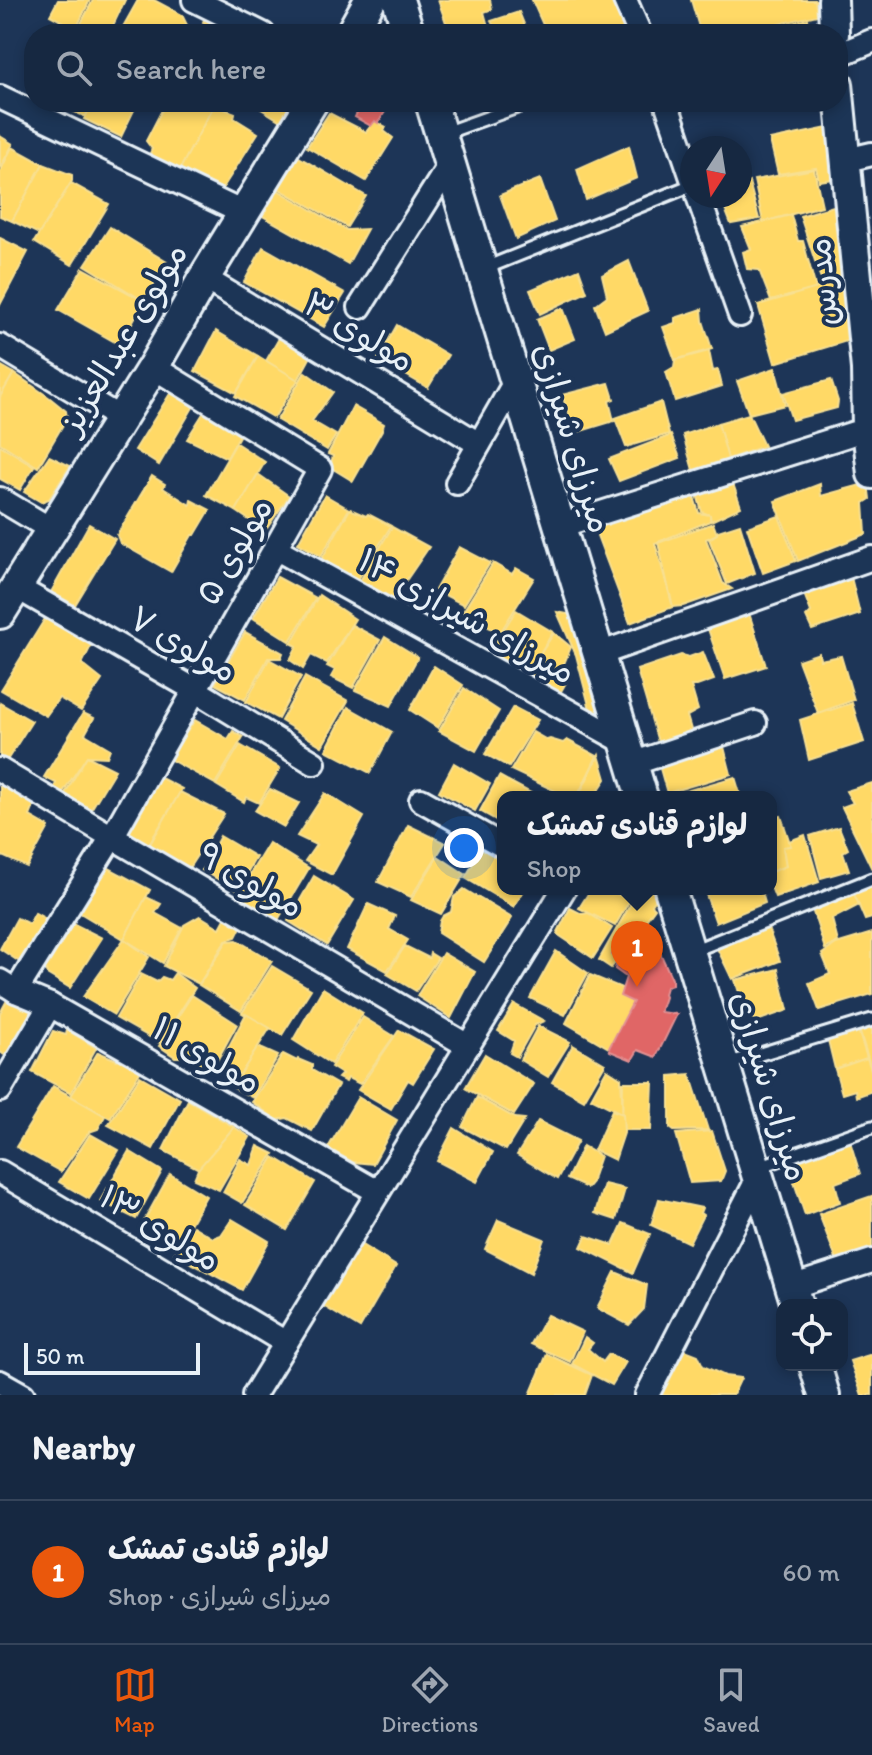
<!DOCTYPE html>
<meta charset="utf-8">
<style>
body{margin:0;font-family:Itim,"Playpen Sans Arabic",sans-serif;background:#1f3048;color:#f1f3f6}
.controls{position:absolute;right:24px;bottom:24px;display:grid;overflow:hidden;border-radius:16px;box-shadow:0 4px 12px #0003}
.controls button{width:72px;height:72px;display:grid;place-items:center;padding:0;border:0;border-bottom:2px solid #35445a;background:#162841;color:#f1f3f6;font:40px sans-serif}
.compass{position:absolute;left:680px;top:136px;width:72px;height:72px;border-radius:50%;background:#162841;box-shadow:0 4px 12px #0003;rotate:192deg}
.scale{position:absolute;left:24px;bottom:20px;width:176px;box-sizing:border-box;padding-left:8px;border:4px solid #e8f1f8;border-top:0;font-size:22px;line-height:28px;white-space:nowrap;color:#e8f1f8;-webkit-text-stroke:6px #1d3557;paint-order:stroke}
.you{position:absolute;left:464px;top:848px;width:28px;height:28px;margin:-20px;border:6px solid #fff;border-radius:50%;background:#1a73e8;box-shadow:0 0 0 12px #1a73e833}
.badge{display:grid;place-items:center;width:52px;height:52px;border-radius:50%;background:#ea580c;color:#fff;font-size:26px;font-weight:700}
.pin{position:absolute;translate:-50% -66px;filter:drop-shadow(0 2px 4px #0008)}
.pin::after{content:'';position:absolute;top:42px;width:28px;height:24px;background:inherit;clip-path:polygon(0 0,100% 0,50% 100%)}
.popup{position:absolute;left:497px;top:791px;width:280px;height:104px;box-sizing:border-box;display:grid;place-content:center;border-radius:16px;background:#162841;filter:drop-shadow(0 2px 6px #0005);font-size:26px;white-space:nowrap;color:#9ea6b1}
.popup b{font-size:30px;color:#f1f3f6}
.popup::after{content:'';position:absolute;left:50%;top:100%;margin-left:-16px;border:16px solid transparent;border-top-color:#162841}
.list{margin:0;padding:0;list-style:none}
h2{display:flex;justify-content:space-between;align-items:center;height:104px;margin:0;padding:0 32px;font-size:34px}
h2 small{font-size:26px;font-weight:400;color:#9ea6b1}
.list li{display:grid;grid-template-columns:52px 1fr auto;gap:24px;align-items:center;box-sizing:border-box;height:144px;padding:0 32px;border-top:2px solid #35445a}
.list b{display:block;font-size:30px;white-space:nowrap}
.list p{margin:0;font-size:26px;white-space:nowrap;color:#9ea6b1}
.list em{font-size:26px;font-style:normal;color:#9ea6b1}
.icon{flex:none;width:44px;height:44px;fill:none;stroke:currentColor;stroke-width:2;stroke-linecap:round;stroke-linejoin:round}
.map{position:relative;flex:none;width:872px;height:1395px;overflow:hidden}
.search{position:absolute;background:#162841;box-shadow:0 4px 12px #0003;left:24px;right:24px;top:24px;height:88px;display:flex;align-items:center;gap:20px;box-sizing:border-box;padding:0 28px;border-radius:32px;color:#9ea6b1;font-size:30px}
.sheet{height:248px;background:#162841}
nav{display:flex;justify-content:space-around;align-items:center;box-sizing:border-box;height:112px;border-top:2px solid #35445a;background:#162841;font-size:22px;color:#9ea6b1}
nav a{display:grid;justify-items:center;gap:4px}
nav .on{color:#ea580c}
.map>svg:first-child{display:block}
</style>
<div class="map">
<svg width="872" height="1395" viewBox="0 0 872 1395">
<rect width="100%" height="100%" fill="#1d3557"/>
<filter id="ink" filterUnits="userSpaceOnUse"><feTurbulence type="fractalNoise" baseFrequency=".0125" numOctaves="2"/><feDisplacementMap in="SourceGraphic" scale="16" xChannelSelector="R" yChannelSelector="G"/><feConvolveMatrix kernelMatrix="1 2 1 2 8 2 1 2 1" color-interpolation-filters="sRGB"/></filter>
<g filter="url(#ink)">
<g fill="#ffd966" stroke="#f8e092" stroke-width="2">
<path d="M58,0h32l-14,29 -26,-14z"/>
<path d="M93,0h32l-16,34h-17l-13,-7z"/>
<path d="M138,0h16l28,15 5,10 -6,9h-57l-4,-2z"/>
<path d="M438,0h52l2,9 -8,3 5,18 -12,4h-27z"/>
<path d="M532,0h90l15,34h-90z"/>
<path d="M691,0h124l2,15 -80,19h-36z"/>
<path d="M208,9l55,25h-40l-20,-12z"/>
<path d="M519,12l9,22h-30l-7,-13z"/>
<path d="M808,19l2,15h-58z"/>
<path d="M52,102h42l-8,15z"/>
<path d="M94,102h44l-17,35 -37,-18z"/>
<path d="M166,102h6l4,3 2,-3 35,1 -1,6 -33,62 -31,-13 4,-9 -6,-8z"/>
<path d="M250,102h47l-13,21z"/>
<path d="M219,107l16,6 -1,5 24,15 -39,61 -40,-23 33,-62z"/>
<path d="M329,113l37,19 9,-11 11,6 -2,4 9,7 -27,43 -59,-34z"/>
<path d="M828,128l11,50 -20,3 -3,-13 -38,6 -8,-34z"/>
<path d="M0,136l13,8 -13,24z"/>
<path d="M629,146l8,32 -51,22 -9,-31z"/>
<path d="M12,147l31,17 -31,57 -12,-5v-44z"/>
<path d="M287,150l79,46 -19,31 -78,-44z"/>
<path d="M43,164l29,11v6l-33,53 -27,-13z"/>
<path d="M814,169l8,37 -59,16 -9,-42z"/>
<path d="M540,179l15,42 -39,18 -16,-44z"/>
<path d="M749,182l10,37 -28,5 -11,-28h20v-11z"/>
<path d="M71,183l38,21 -37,61 -38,-23z"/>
<path d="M276,189l71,41 20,-1 -19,35 -87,-49z"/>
<path d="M840,204l5,76 -22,5 -23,-69z"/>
<path d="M791,215l7,26h5l13,48 -45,12 -12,-31 -12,-1 -4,-17 8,-3 -9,-22z"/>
<path d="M110,227l57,35 -23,39 -59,-36z"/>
<path d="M0,238l28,14 -28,53z"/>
<path d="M263,247l82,46 -21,34 -80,-45z"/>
<path d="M629,261l19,50 -43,20 -10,-26 12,-9 -5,-21z"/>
<path d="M83,268l61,33 -24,44 -62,-35z"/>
<path d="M579,269l8,23 -47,22 -10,-24z"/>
<path d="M845,280l8,59 -78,24 -17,-58z"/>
<path d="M563,308l12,31 -26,11 -12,-31z"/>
<path d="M702,309l1,12 9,28 -37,11 -12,-33 12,-4v-5z"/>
<path d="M397,325l51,30 -20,33 -50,-29z"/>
<path d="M285,328l31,19 -18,33 -32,-19z"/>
<path d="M216,331l42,25 -22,37 -41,-22z"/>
<path d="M709,351l4,20 5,-1 4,16 -47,15 -9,-29 8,-5 1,-7z"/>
<path d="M258,356l40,24 -24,38 -39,-22z"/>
<path d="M0,365l14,8 -14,24z"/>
<path d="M775,368l10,37 -36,9 -12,-33z"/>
<path d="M305,372l28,20 -21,29 24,14 -9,15 -50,-30z"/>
<path d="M14,373l36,25 16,13 1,7 -29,49 -38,-24v-46z"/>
<path d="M831,380l7,21 -1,7 -45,12 -9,-27z"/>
<path d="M609,383l5,16 -5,2 5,20 -36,11 -4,-3 -12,-34z"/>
<path d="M176,384l23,13 -40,68 -24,-15z"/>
<path d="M661,402l8,32 -43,13 -11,-29z"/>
<path d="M209,404l36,21 -18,33 -40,-19z"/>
<path d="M353,406l31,18 -2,6 -29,51 -23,-14 3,-11 -5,-2z"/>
<path d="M749,414l15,32 -36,13 -10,-36z"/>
<path d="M718,423l10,36 -35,11 -10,-35z"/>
<path d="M671,435l9,23 -61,23 -10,-22z"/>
<path d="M236,443l29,19 -29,49 -30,-16z"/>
<path d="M0,445l34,21 -14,24 -20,-11z"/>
<path d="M49,456l21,10 -21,33 -8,3 -17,-10z"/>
<path d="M258,474l31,22 -24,35 -29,-20z"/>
<path d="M730,475l11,32 -30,14 -1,-6 -8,-3 -7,-25z"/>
<path d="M152,476l13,8 -2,4 27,17 1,-5 19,10 -15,25h-3l-21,37 -51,-29 -3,-8z"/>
<path d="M868,483l2,16 -6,4 2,31 -68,27 -23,-60 45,-17 1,12z"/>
<path d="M691,487l8,26 11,2v6l-55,22 18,64 -43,16 -40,-106z"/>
<path d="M325,495l24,14 -28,47 -23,-13z"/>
<path d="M350,509l16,7 2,-2 23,12 -34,55 -36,-21z"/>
<path d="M779,516l17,45 -33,12 -16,-46z"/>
<path d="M713,523l4,11 -11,5 17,44 9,6 -49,17 -10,1 -15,-64z"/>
<path d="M89,524l26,15 -40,66 -24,-13z"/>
<path d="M740,524l15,49 -28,11 -18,-45 8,-5 1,-3z"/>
<path d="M392,527l37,20 -39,57 -32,-20z"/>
<path d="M459,547l31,16 -26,42 -29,-15z"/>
<path d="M493,563l19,11 4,-6 18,10 -34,55 -38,-20z"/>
<path d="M849,569l11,45 -48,16 -6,-13 5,-5 -10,-26z"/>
<path d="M277,577l39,21 -26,43 -37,-23z"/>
<path d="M319,595l36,24 -28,44 -16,-8 -8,14 -13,-9 7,-14 -6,-3z"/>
<path d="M51,609l45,27 -14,28 20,16 -21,31 -22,-13 -13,18 -45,-26z"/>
<path d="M516,610l37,22 -27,44 -38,-21z"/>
<path d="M557,612l26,5 34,108 -26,-12 -15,-58z"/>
<path d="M749,613l17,53 -41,13 -18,-53z"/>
<path d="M352,625l28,15 -27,48 -22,-11 4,-7 -8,-4z"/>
<path d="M245,632l38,21 -2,5h-13l-23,42 -30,-16z"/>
<path d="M554,633l17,14 -11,26 8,6 -9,16 -33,-19z"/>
<path d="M385,637l33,20 -27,49 -36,-16z"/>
<path d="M703,652l11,28 -17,6h-6l7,24 -11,6 7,24 -24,7 -12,-5 -21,-72 44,-15 8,2z"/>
<path d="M819,653l1,7 21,-4 13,44 -36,13 -20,-53z"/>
<path d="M269,659l32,18 -23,42 -32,-17z"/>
<path d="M434,666l29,19 -25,43 -28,-18z"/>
<path d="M305,677l43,24 -26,45 -41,-25z"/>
<path d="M464,688l35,23 -23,40 -37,-20z"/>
<path d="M0,703l32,18 -28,44 -4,-2z"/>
<path d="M852,703l12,39 -55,18 -9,-40z"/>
<path d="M348,707l44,25 -22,41 -44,-23z"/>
<path d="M513,707l25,13 -29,47 -24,-13z"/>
<path d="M83,713l11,5 -9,16 25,15 -3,8 -20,-1 -24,36 -9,-4 2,-5 -12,-6z"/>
<path d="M195,720l33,19 5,-8 10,6 -28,47 -46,-25z"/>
<path d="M533,732l14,8 3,-1 13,4 4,-3 30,16 -20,41h-9l-57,-27z"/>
<path d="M240,745l40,23 -21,35 -13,-6 -2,5 -28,-17z"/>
<path d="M724,747l7,27 -64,19 -8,-28z"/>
<path d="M599,755l7,24 -12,18h-16z"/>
<path d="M87,756l28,14 -28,46 -26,-16z"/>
<path d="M454,763l36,21 -15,27 -36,-20z"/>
<path d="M7,774l32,20 -9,22 19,11 -22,40 -27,-12v-70z"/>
<path d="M153,774l29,15 -33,55 -27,-16z"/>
<path d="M499,776l39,21h-35v27l-23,-13z"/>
<path d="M735,777l6,20h-61l-1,-4z"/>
<path d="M872,783v86l-30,-62 11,-4 -7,-12z"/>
<path d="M270,789l29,14 -15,24 -29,-16z"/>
<path d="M180,792l44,22 -39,60 -40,-21z"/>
<path d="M325,793l39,24 -32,58 -27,-14 11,-16 -19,-9z"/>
<path d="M781,816l10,30 -8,1 3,19 -15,6v-53z"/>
<path d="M408,825l37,18 -34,54 -33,-15z"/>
<path d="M839,827l9,22 -5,3 6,18 -28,8 -11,-42z"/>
<path d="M805,835l14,47 -44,15 -4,-10v-15l15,-6 -3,-19 8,-1 -2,-5z"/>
<path d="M220,836l36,21 -19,33 -35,-20z"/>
<path d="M487,839l16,9v41h22l-11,18 -49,-29z"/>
<path d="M269,843l40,25 -31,52 -43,-22z"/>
<path d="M438,856l27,18 -24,40 -30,-14z"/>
<path d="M105,866l45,24 -26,49 -44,-26z"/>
<path d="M314,876l40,24 -27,45 -39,-24z"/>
<path d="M872,885v33l-7,2 -12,-28z"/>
<path d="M464,889l48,29 -28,44 -46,-29 2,-12 3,-5 8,-4 3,-15z"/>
<path d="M591,889h16l23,11 -15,26 -36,-18z"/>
<path d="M636,889h16l8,4 -8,12 3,3 -13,18 -20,24 -6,-3 -4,8 6,4 -7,9 -12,-8 31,-55z"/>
<path d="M704,889h57l4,14 -49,20z"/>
<path d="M853,892l6,13 -27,14 6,23 -13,7 -14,-43z"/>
<path d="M146,897l15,7 -6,9 27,15 -19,35 -39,-24z"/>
<path d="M368,904l27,12 -6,13 19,11 -21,31 -40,-22z"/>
<path d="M570,908l12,6 6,-1 24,15 -19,30 -36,-24z"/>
<path d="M35,913l22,12 -30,42 -27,-18 17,-31 12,6z"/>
<path d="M227,915l16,8 -7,14 -10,3 -27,44 -35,-18 20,-41 16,-9 20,12z"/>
<path d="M70,922l32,16 -32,50 -23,-14 -3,-9z"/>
<path d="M766,923l14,38 -48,18 -17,-35z"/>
<path d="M872,933v61l-53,16 -10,-27 21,-9 -8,-20 14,-10z"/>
<path d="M124,939l25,18 -35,58 -31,-18z"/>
<path d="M237,940l35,21 -31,50 -42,-26 28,-44z"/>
<path d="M405,946l24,12 1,-5 8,5 -22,33 -29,-17z"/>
<path d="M556,951l32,22 -23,42 -35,-17z"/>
<path d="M443,953l32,19 -24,46 -34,-22z"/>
<path d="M272,966l39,23 -29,46 -40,-22z"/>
<path d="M778,969l10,41 -31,11 -11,-7 -11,-34z"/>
<path d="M175,973l20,15 -35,55 -44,-25 25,-44 16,8 5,-5 8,3z"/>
<path d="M590,975l32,13 -2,8 13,6 -24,46 -43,-25z"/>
<path d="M323,988l40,25 -32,51 -38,-24z"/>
<path d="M12,991l36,16 -36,53 -12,-8v-39z"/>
<path d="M192,995l45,29 -25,46 -26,-13h-11l-16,-11z"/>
<path d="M514,1004l30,17 -9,4 -18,32 -7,-4 4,-12 -16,-10z"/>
<path d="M246,1014l24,14 -30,47 -21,-10z"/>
<path d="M363,1017l31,19 -34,48 -12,-6 -2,4 -8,-4 4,-4 -11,-7z"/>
<path d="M872,1021v50l-14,-45z"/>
<path d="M538,1026l32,16 -22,35 -28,-17z"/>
<path d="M857,1027l10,31 -32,11 -8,-33z"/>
<path d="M67,1030l29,18 -25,45 -39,-21 21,-41 13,4z"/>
<path d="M399,1030l35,19 -21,34 -5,-3 -17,29 -33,-19z"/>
<path d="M573,1045l32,19 -21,36 -32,-18z"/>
<path d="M258,1047l20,9 -25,42 -19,-10 6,-13z"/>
<path d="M98,1052l19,8 10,-8 19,11 -36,55 -39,-22z"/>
<path d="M283,1054l14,7 1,-2 14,6v5l26,15 -26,46 -25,-13 -10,2 -25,-18z"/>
<path d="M485,1054l49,30 -20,31 -49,-27z"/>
<path d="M867,1058l5,15v18l-16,6 -1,-7 -13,4 -7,-25z"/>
<path d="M607,1069l14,9 2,36 -32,-16z"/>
<path d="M690,1074l18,56 -34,1 -4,-3v-52z"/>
<path d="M140,1076l40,23 -27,50 -45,-24z"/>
<path d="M623,1082h30l-2,48h-29z"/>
<path d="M53,1086l52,30 -7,13 -9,3 -28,40 -45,-25z"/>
<path d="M358,1097l39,23 -24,44 -20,-2 -25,-14z"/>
<path d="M477,1097l38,21 10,1 -19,31 -44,-23z"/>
<path d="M188,1100l46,27 -35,42 -36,-19z"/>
<path d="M612,1110l11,4 1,19 -9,27 -21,-10z"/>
<path d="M538,1121l40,20 -21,38 -40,-24z"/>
<path d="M234,1127l16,10 -31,53 -25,-11 4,-10z"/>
<path d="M454,1128l39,24 -16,30 -40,-21z"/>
<path d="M712,1131l13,40 -4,10 -31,2 -14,-49z"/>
<path d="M90,1134l29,16 -30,49 -30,-17z"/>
<path d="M849,1138l11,36 -25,9 5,19 -35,13 -18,-54z"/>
<path d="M258,1146l16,8 -32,49 -19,-11 17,-33 11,6z"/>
<path d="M583,1146l17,10 -7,20 -1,6 -5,6 -20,-9z"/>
<path d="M129,1151l33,20 -26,48 -36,-18z"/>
<path d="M274,1157l41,25 -28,48 -42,-25z"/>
<path d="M170,1174l36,22 -26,46 -36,-21z"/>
<path d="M604,1184l21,5 -9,31 -21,-7z"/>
<path d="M872,1196v57l-34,11 -19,-50z"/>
<path d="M659,1199l43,9 -2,5 3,2 -14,28 -38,-18z"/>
<path d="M232,1219l37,22 -27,49 -68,-36 19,-28 20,12 8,-3z"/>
<path d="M498,1220l46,19 -13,34 -46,-24z"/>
<path d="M623,1223l27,11 -17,39 -52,-26 5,-11 27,9z"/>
<path d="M357,1242l39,24 -36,62 -37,-22 9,-16 -4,-5z"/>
<path d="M615,1272l32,13 -3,24 -15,16 -32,-17z"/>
<path d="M547,1315l36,17 -13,30 -39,-18z"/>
<path d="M585,1337l8,6 -5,6 15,13 6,-8 17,8 -14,23 -40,-21z"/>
<path d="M680,1348l18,7 5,11 22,10 16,2 -8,17h-75z"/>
<path d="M547,1354l45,21 -7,20h-55z"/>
<path d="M872,1354v41h-10l-12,-34z"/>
</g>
<g fill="#e06666" stroke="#e29092" stroke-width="2">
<path d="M362,102h29l-13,21 -3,-2 -4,5 -16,-9z"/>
<path d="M644,928l13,18 15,33v6l-6,2 -2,7 1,3 -5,15 17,2 -21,43 -18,-7 -6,10 -22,-9 -1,-3 24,-46 -13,-6 6,-19 -11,-8 3,-10 -6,-4 4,-8 9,5z"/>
</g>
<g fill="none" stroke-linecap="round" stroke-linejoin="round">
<defs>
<g id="service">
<path d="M442,134l89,-32"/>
<path d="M483,269l209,-84"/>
<path d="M690,952l182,-73"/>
<path d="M724,1065l148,-45"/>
<path d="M756,1168l116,-41"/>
</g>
<g id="minor">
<path d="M194,0l69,34"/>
<path d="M625,0l15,34"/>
<path d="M838,55l34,-14"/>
<path d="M0,97l243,116"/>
<path d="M666,102l26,76"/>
<path d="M846,160l26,-6"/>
<path d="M698,196l42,119"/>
<path d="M204,278l275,166"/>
<path d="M360,307l90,-143"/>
<path d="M0,346l120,72"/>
<path d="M457,483l59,-103"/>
<path d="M0,499l52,31"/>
<path d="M560,526l307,-97"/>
<path d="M275,548l351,195"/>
<path d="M16,587l179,103 119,73"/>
<path d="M599,654l273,-96"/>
<path d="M632,764l123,-41"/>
<path d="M0,770l112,67 356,209"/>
<path d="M421,800l82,46"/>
<path d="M0,981l16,10 34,14 328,187"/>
<path d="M16,991l96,-154 208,-368 -167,-102"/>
<path d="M0,1090l50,-85"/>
<path d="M0,1172l286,171"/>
<path d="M791,1287l81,-26"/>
<path d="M0,1382l23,13"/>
<path d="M254,1395l310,-506"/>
<path d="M647,1395l111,-217"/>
</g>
<g id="tertiary">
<path d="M833,0l1,34"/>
<path d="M838,84l28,285 1,60 5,45"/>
</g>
<g id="secondary">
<path d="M398,0l11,34"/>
<path d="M351,34l19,-34"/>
<path d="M431,102l211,695"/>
<path d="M0,613l153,-246 51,-89 108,-176"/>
<path d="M670,889l127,416"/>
<path d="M815,1365l9,30"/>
</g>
</defs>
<use href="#service" stroke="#e8f1f8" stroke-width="17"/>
<use href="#minor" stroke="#e8f1f8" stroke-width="28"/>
<use href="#tertiary" stroke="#e8f1f8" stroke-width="34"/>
<use href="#secondary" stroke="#e8f1f8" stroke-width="36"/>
<use href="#service" stroke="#1d3557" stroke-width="11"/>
<use href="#minor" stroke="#1d3557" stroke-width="22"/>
<use href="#tertiary" stroke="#1d3557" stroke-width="28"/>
<use href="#secondary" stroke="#1d3557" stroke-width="30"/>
</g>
</g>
<g text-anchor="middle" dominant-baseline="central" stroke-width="8" stroke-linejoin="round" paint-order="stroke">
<g font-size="34" fill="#e8f1f8" stroke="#1d3557">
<text transform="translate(822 282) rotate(-95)">مدرس</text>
<text transform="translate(359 332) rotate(31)">مولوی ۳</text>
<text transform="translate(123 338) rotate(-59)">مولوی عبدالعزیز</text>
<text transform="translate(573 438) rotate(73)">میرزای شیرازی</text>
<text transform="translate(234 551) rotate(-60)">مولوی ۵</text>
<text transform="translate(467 616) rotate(29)">میرزای شیرازی ۱۴</text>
<text transform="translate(183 644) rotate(30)">مولوی ۷</text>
<text transform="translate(251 880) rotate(30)">مولوی ۹</text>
<text transform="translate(207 1055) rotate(30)">مولوی ۱۱</text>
<text transform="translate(770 1086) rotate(73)">میرزای شیرازی</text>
<text transform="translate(160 1228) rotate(31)">مولوی ۱۳</text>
</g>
</g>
</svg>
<div class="controls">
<button><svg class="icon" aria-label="locate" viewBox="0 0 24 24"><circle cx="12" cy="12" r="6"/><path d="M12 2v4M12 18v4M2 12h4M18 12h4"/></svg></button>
</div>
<svg class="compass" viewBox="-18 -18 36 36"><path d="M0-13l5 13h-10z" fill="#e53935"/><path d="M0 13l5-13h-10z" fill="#9ea6b1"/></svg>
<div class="scale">50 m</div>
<div class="you"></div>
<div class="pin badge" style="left:637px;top:987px">1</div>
<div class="popup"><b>لوازم قنادی تمشک</b>Shop</div>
<div class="search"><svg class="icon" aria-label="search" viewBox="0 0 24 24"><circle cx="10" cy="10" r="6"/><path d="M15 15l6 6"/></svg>Search here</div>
</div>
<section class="sheet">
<h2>Nearby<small></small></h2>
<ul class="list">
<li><span class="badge">1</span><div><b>لوازم قنادی تمشک</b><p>Shop · میرزای شیرازی</p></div><em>60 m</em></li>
</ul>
</section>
<nav>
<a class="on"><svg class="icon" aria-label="map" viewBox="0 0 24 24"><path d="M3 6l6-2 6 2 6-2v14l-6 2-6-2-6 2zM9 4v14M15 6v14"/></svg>Map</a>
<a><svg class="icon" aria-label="directions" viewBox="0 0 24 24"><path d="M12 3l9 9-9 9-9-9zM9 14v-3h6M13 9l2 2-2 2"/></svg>Directions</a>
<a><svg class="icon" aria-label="saved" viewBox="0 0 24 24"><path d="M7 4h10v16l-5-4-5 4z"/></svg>Saved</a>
</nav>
